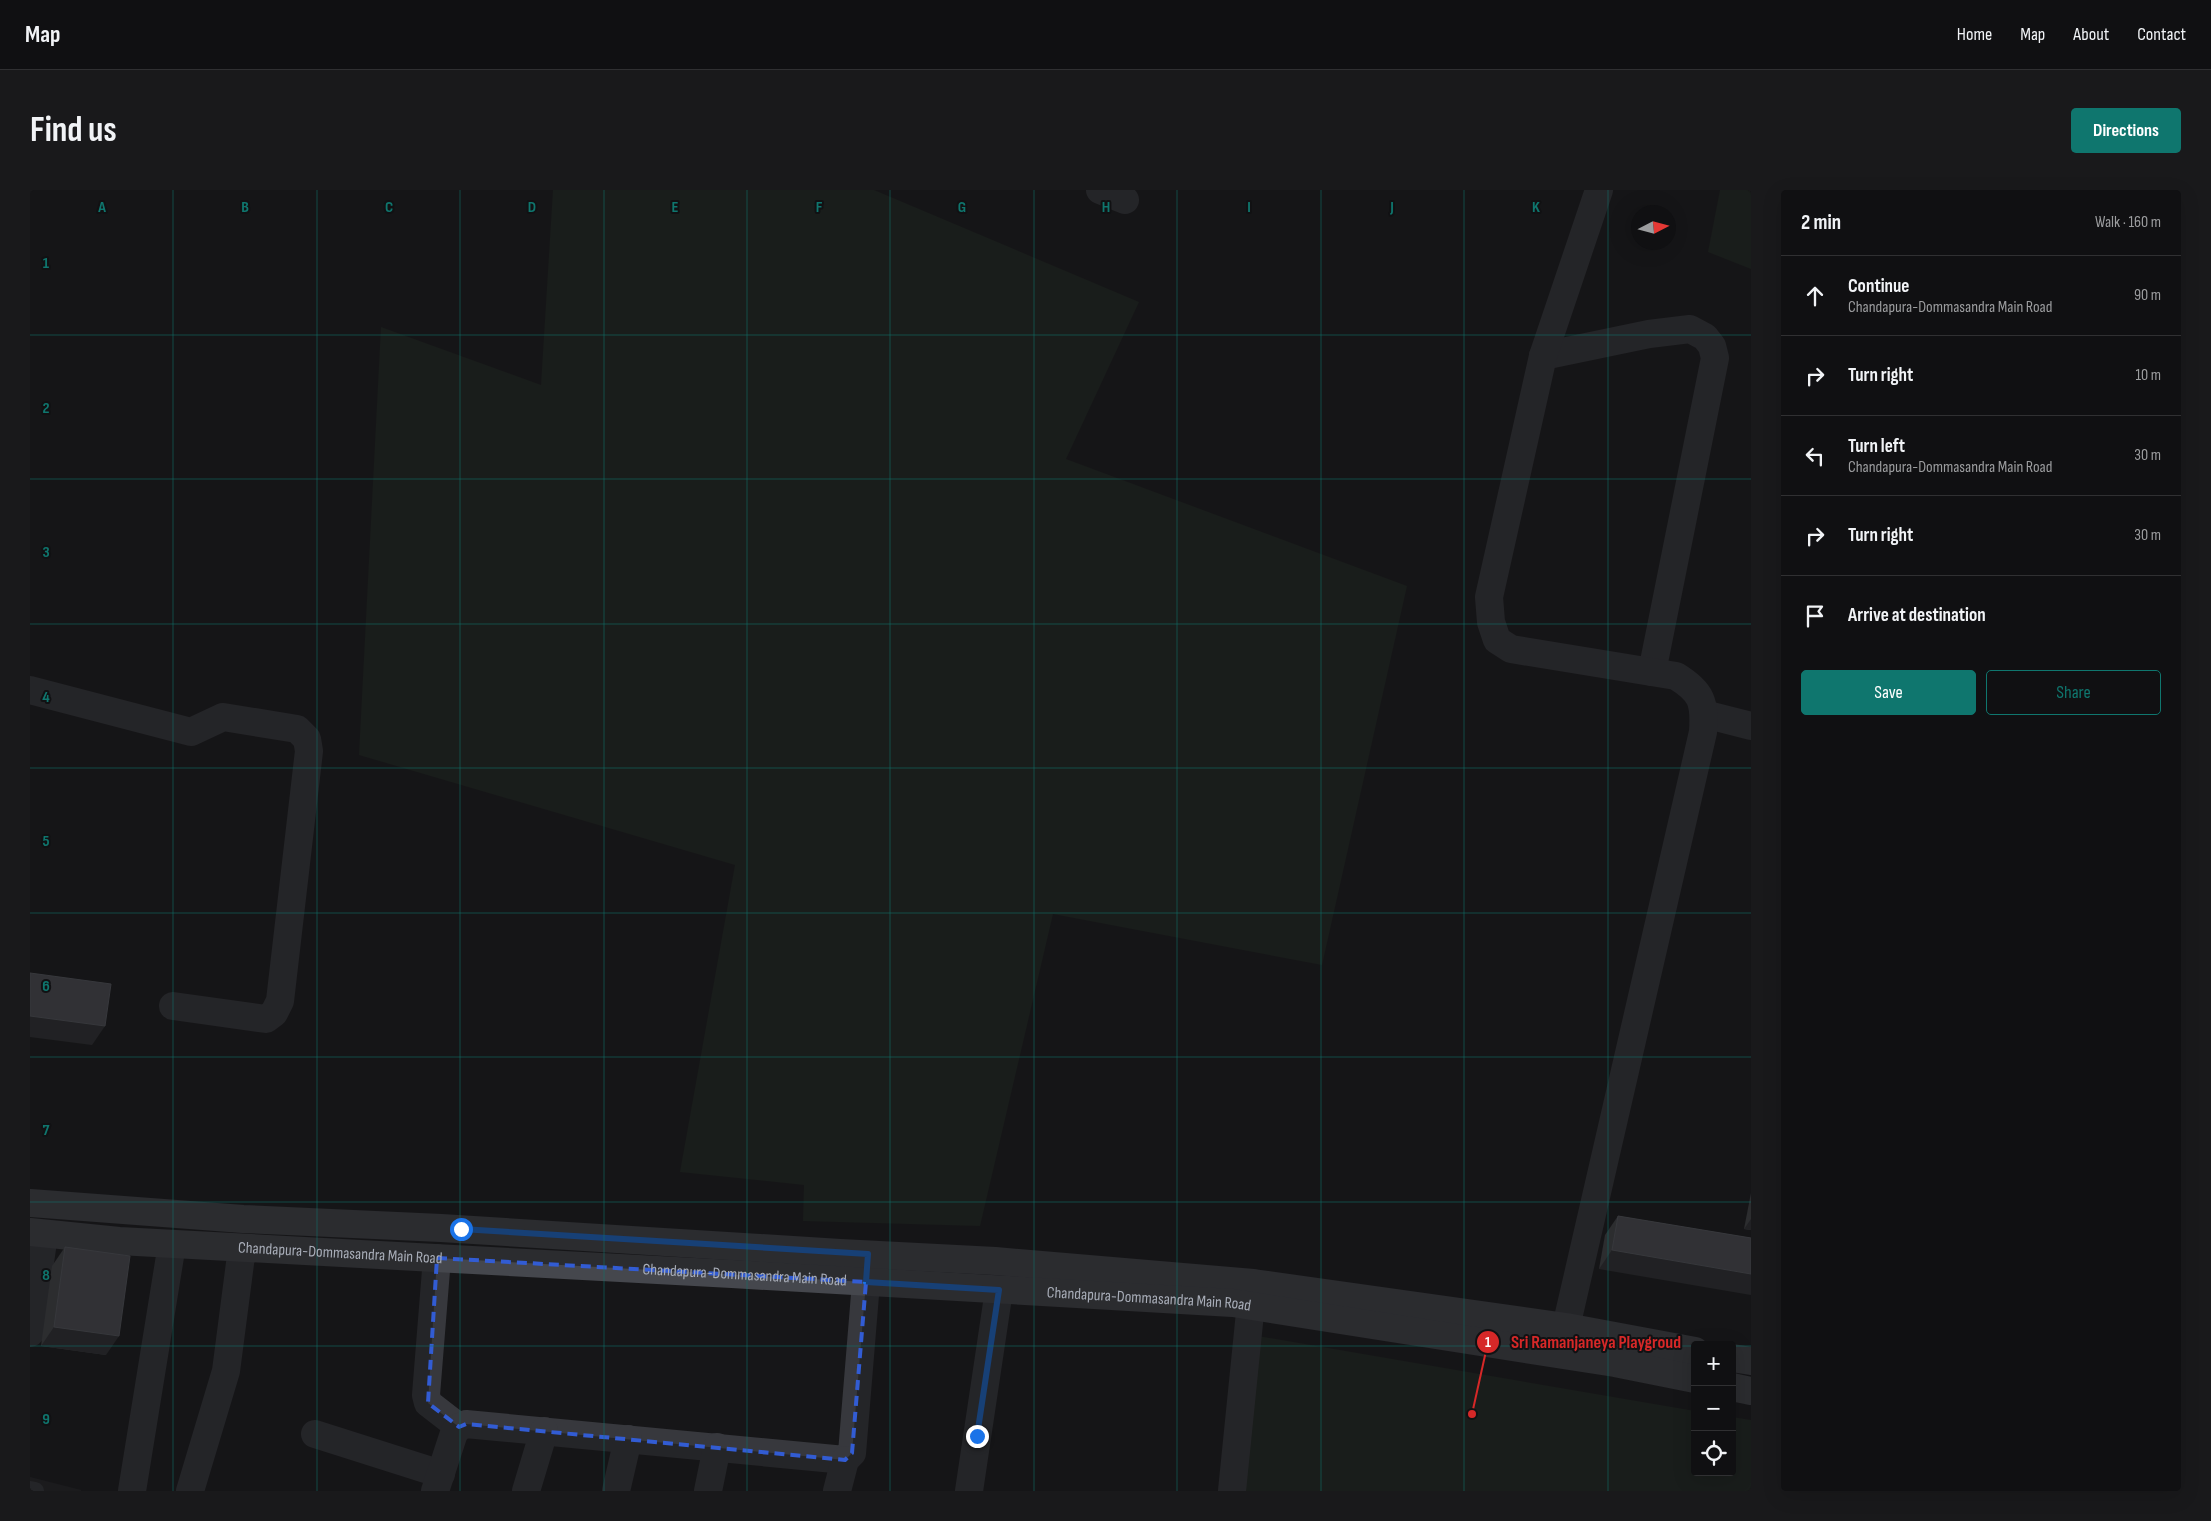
<!DOCTYPE html>
<meta charset="utf-8">
<style>
body{margin:0;font-family:"Sofia Sans Condensed",sans-serif;background:#19191b;color:#f1f3f6}
.controls{position:absolute;right:15px;bottom:15px;display:grid;overflow:hidden;border-radius:5px;box-shadow:0 5px 20px #0002}
.controls button{width:45px;height:45px;display:grid;place-items:center;padding:0;border:0;border-bottom:1px solid #303032;background:#101012;color:#f1f3f6;font:25px sans-serif}
.compass{position:absolute;left:1601px;top:15px;width:45px;height:45px;border-radius:50%;background:#101012;box-shadow:0 5px 20px #0002;rotate:84deg}
.stop{position:absolute;width:15px;height:15px;margin:-11px;border:4px solid #1a73e8;border-radius:50%;background:#fff}
.stop.end{background:#1a73e8;border-color:#fff;box-shadow:0 1px 5px #0008}
.list{margin:0;padding:0;list-style:none}
h2{display:flex;justify-content:space-between;align-items:center;height:65px;margin:0;padding:0 20px;font-size:21px}
h2 small{font-size:16px;font-weight:400;color:#9c9d9f}
.list li{display:grid;grid-template-columns:32px 1fr auto;gap:15px;align-items:center;box-sizing:border-box;height:80px;padding:0 20px;border-top:1px solid #303032}
.list b{display:block;font-size:19px;white-space:nowrap}
.list p{margin:0;font-size:16px;white-space:nowrap;color:#9c9d9f}
.list em{font-size:16px;font-style:normal;color:#9c9d9f}
.actions{display:flex;gap:10px;padding:15px 20px}
.actions a{flex:1;padding:11px 0;border:1px solid #0f766e;border-radius:5px;text-align:center;font-size:18px;color:#0f766e}
.actions .main{background:#0f766e;color:#fff}
.icon{flex:none;width:28px;height:28px;fill:none;stroke:currentColor;stroke-width:2;stroke-linecap:round;stroke-linejoin:round}
.map{position:relative;flex:none;width:1721px;height:1301px;overflow:hidden;border-radius:5px}
header{display:flex;align-items:center;gap:30px;box-sizing:border-box;height:70px;padding:0 25px;background:#101012;border-bottom:1px solid #303032}
header strong{font-size:24px}
nav{display:flex;gap:28px;margin-inline-start:auto;font-size:18px}
.intro{display:flex;align-items:center;justify-content:space-between;box-sizing:border-box;height:120px;padding:0 30px}
h1{margin:0;font-size:35px}
.button{padding:12px 22px;border-radius:5px;background:#0f766e;color:#fff;font-size:18px;font-weight:700}
main{display:flex;gap:30px;padding:0 30px}
aside{flex:1;background:#101012;border-radius:5px;box-shadow:0 5px 20px #0002}
.map>svg:first-child{display:block}
</style>
<header>
<strong>Map</strong>
<nav><a>Home</a><a>Map</a><a>About</a><a>Contact</a></nav>
</header>
<div class="intro"><h1>Find us</h1><a class="button">Directions</a></div>
<main>
<div class="map">
<svg width="1721" height="1301" viewBox="0 0 1721 1301">
<rect width="100%" height="100%" fill="#161618"/>
<path fill="#222225" d="M0,1287l51,13v1h-51z"/>
<g fill="#1e261f">
<path d="M523,0h321l265,112 -73,157 341,127 -85,379 -269,-51 -73,312 -177,-5 1,-36 -124,-13 55,-307 -376,-110 22,-428 160,58z"/>
<path d="M1690,0h31v79l-43,-17z"/>
<path d="M1228,1146l437,75v61h37v-55l19,3v71h-512z"/>
</g>
<g fill="none" stroke-linecap="round" stroke-linejoin="round">
<path stroke="#37383d" stroke-width="18" d="M0,1300l5,1"/>
<g stroke="#37383d" stroke-width="28">
<path d="M1070,0l25,10"/>
<path d="M1513,166l106,-22 41,-5 15,8 7,9 3,12 -63,314"/>
<path d="M0,500l161,42 32,-15 74,12 10,10 2,12 -29,250 -6,12 -8,6 -93,-13"/>
<path d="M1674,524l47,12"/>
<path d="M407,1068l-11,137 2,8 31,24"/>
<path d="M1536,1137l137,-595c2,-30 -1,-40 -27,-56l-165,-27 -14,-9 -6,-18 -2,-25 54,-241 56,-166"/>
<path d="M0,1143l14,-99"/>
<path d="M285,1244l126,40"/>
<path d="M102,1301l40,-247"/>
<path d="M160,1301l36,-120 16,-123"/>
<path d="M405,1301l19,-58 5,-6 7,-3 379,36 7,-7 16,-195"/>
<path d="M496,1301l18,-60"/>
<path d="M586,1301l12,-52"/>
<path d="M678,1301l9,-44"/>
<path d="M807,1301l8,-31"/>
<path d="M939,1301l30,-201"/>
<path d="M1202,1301l21,-208"/>
</g>
<g stroke="#45474d" stroke-width="28">
<path d="M0,1013l213,16 198,9 399,25 155,8 258,22 313,44 129,24"/>
<path id="s1" d="M0,1042l89,9 613,33 501,29 382,60 80,16"/>
<path d="M1702,1168l19,3"/>
<path d="M1702,1197l19,4"/>
</g>
</g>
<g fill="#47494d">
<path d="M1721,1003v37l-7,-1z"/>
<path d="M1588,1026l133,22 -152,31 6,-34z"/>
<path d="M35,1057l41,108 -65,-9 11,-80z"/>
</g>
<g fill="#2f3033">
<path d="M0,826l75,10 -13,19 -62,-8z"/>
<path d="M1721,1029v11l-7,-1z"/>
<path d="M1582,1060l139,24v21l-152,-26z"/>
<path d="M24,1137l65,9 -13,19 -65,-9z"/>
</g>
<g fill="#525359" stroke="#5f6168">
<path d="M0,783l81,11 -6,42 -75,-10z"/>
<path d="M1588,1026l133,22v36l-139,-24z"/>
<path d="M35,1057l65,9 -11,80 -65,-9z"/>
</g>
<g fill="none" stroke-linecap="round" stroke-linejoin="round">
<path stroke="#1a73e8" stroke-width="6" d="M431,1039l407,25 -2,28 133,8 -22,146"/>
</g>
<path d="M0 0H1721V1301H0ZM407,1068l429,24 -14,171 -7,7 -379,-36 -7,3 -31,-24z" fill="#161618" fill-opacity=".55" fill-rule="evenodd"/>
<path fill="none" stroke="#325cd3" stroke-width="4" stroke-dasharray="10 6" stroke-linejoin="round" d="M407,1068l429,24 -14,171 -7,7 -379,-36 -7,3 -31,-24z"/>
<path fill="none" stroke="#0f766e" stroke-width="1" stroke-opacity="0.55" d="M143,0v1301M287,0v1301M430,0v1301M574,0v1301M717,0v1301M860,0v1301M1004,0v1301M1147,0v1301M1291,0v1301M1434,0v1301M1578,0v1301M0,145h1721M0,289h1721M0,434h1721M0,578h1721M0,723h1721M0,867h1721M0,1012h1721M0,1156h1665M1702,1156h19"/>
<g text-anchor="middle" dominant-baseline="central" stroke-width="4" stroke-linejoin="round" paint-order="stroke">
<g font-size="16" fill="#a8adb8" stroke="#111113">
<text stroke="none"><textPath href="#s1" startOffset="311">Chandapura-Dommasandra Main Road</textPath></text>
<text stroke="none"><textPath href="#s1" startOffset="716">Chandapura-Dommasandra Main Road</textPath></text>
<text stroke="none"><textPath href="#s1" startOffset="1121">Chandapura-Dommasandra Main Road</textPath></text>
</g>
</g>
<g font-size="16" text-anchor="middle" font-weight="bold" fill="#0f766e" stroke="#111113" stroke-width="4" stroke-linejoin="round" paint-order="stroke">
<text x="72" y="22">A</text>
<text x="215" y="22">B</text>
<text x="359" y="22">C</text>
<text x="502" y="22">D</text>
<text x="645" y="22">E</text>
<text x="789" y="22">F</text>
<text x="932" y="22">G</text>
<text x="1076" y="22">H</text>
<text x="1219" y="22">I</text>
<text x="1362" y="22">J</text>
<text x="1506" y="22">K</text>
<text x="16" y="78">1</text>
<text x="16" y="223">2</text>
<text x="16" y="367">3</text>
<text x="16" y="512">4</text>
<text x="16" y="656">5</text>
<text x="16" y="801">6</text>
<text x="16" y="945">7</text>
<text x="16" y="1090">8</text>
<text x="16" y="1234">9</text>
</g>
<path fill="none" stroke="#d62828" stroke-width="2" d="M1442 1224L1458 1152"/>
<g fill="#d62828" stroke="#111113" stroke-width="2">
<circle cx="1442" cy="1224" r="5"/>
<circle cx="1458" cy="1152" r="12"/>
</g>
<g font-size="15" text-anchor="middle" font-weight="bold" fill="#fff">
<text x="1458" y="1157">1</text>
</g>
<g font-size="18" text-anchor="middle" font-weight="bold" fill="#d62828" stroke="#111113" stroke-width="4" stroke-linejoin="round" paint-order="stroke">
<text x="1566" y="1158">Sri Ramanjaneya Playgroud</text>
</g>
</svg>
<div class="controls">
<button>+</button>
<button>−</button>
<button><svg class="icon" aria-label="locate" viewBox="0 0 24 24"><circle cx="12" cy="12" r="6"/><path d="M12 2v4M12 18v4M2 12h4M18 12h4"/></svg></button>
</div>
<svg class="compass" viewBox="-18 -18 36 36"><path d="M0-13l5 13h-10z" fill="#e53935"/><path d="M0 13l5-13h-10z" fill="#9c9d9f"/></svg>
<div class="stop" style="left:431px;top:1039px"></div>
<div class="stop end" style="left:947px;top:1246px"></div>
</div>
<aside>
<h2>2 min<small>Walk · 160 m</small></h2>
<ul class="list">
<li><svg class="icon" aria-label="ahead" viewBox="0 0 24 24"><path d="M12 20V5M6 11l6-6 6 6"/></svg><div><b>Continue</b><p>Chandapura-Dommasandra Main Road</p></div><em>90 m</em></li>
<li><svg class="icon" aria-label="right" viewBox="0 0 24 24"><path d="M7 20v-9h11M14 6l5 5-5 5"/></svg><div><b>Turn right</b></div><em>10 m</em></li>
<li><svg class="icon" aria-label="left" viewBox="0 0 24 24"><path d="M17 20v-9H6M10 6l-5 5 5 5"/></svg><div><b>Turn left</b><p>Chandapura-Dommasandra Main Road</p></div><em>30 m</em></li>
<li><svg class="icon" aria-label="right" viewBox="0 0 24 24"><path d="M7 20v-9h11M14 6l5 5-5 5"/></svg><div><b>Turn right</b></div><em>30 m</em></li>
<li><svg class="icon" aria-label="arrive" viewBox="0 0 24 24"><path d="M6 21V4h12l-3 4 3 4H6"/></svg><div><b>Arrive at destination</b></div></li>
</ul>
<div class="actions"><a class="main">Save</a><a>Share</a></div>
</aside>
</main>
